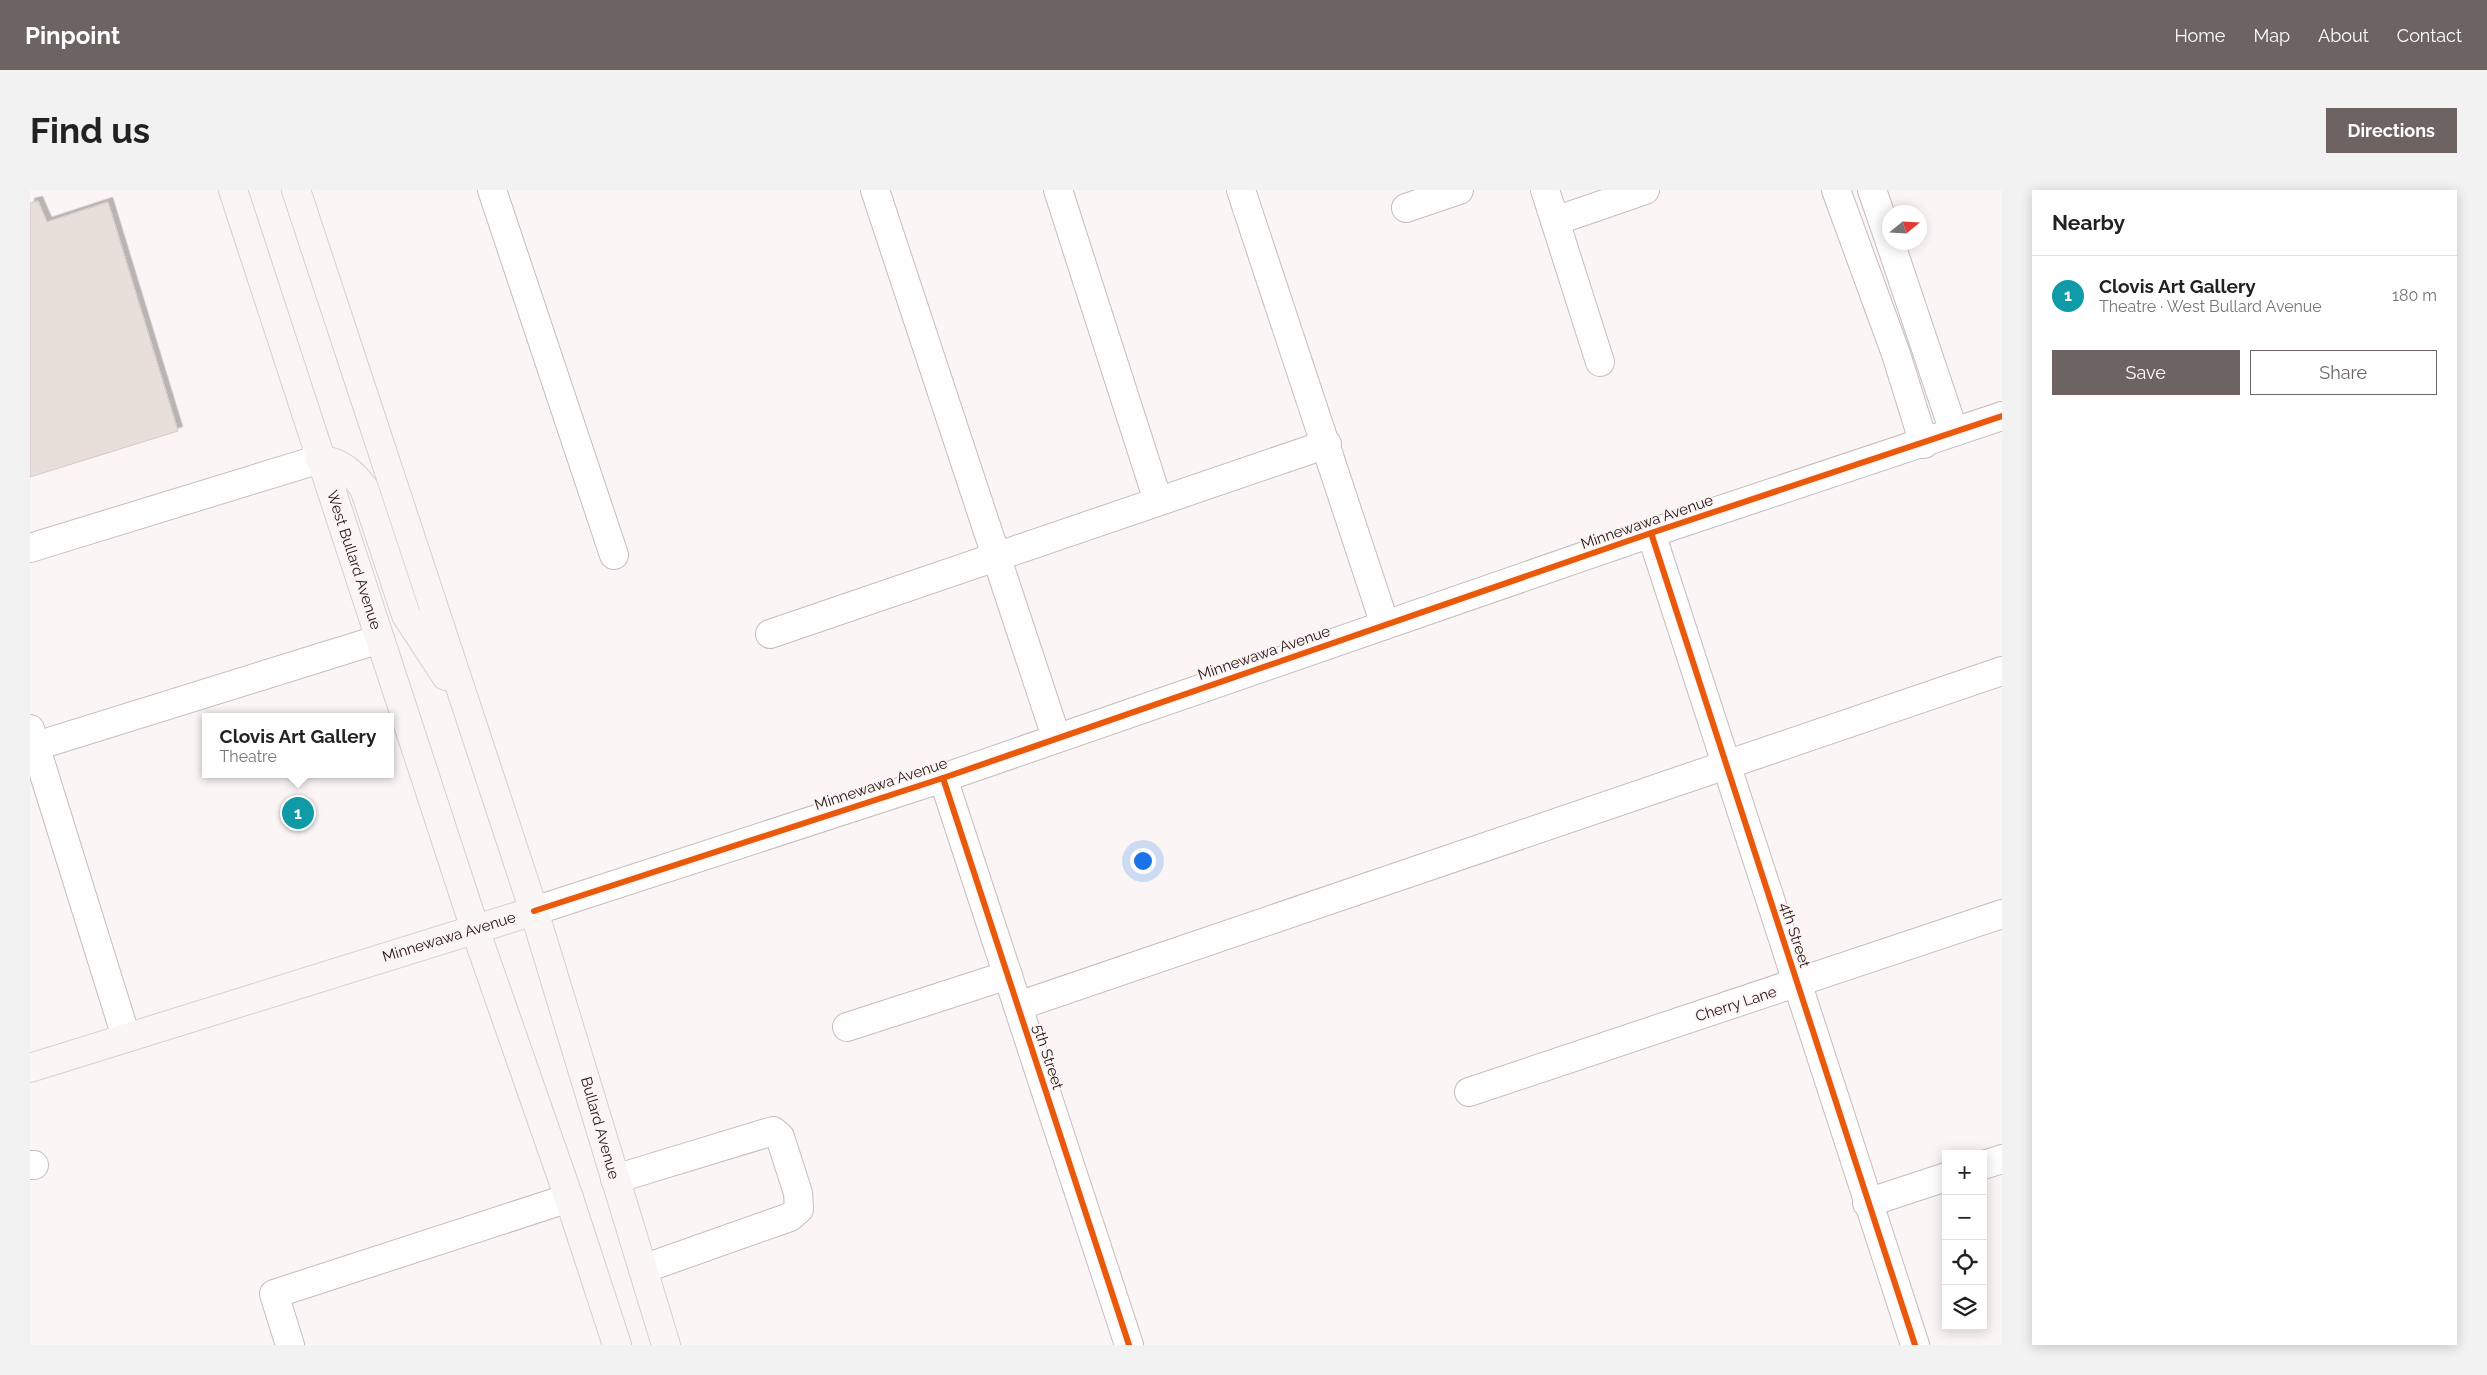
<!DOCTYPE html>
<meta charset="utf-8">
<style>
body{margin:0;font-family:Raleway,sans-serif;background:#f2f2f2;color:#222}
.controls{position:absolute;right:15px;bottom:15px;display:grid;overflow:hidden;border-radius:0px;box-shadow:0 2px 12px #0003}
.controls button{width:45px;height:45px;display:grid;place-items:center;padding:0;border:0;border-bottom:1px solid #e0e0e0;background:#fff;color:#222;font:25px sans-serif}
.compass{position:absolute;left:1852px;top:15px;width:45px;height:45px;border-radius:50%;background:#fff;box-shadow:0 2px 12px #0003;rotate:72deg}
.you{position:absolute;left:1112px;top:670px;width:18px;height:18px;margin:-12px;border:4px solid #fff;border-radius:50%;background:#1a73e8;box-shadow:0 0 0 8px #1a73e833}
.badge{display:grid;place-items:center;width:32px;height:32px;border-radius:50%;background:#6d6361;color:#fff;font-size:16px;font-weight:700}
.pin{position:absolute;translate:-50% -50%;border:2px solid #fff;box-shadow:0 1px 5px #0006}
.popup{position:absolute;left:172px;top:523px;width:192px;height:65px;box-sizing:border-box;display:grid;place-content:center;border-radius:0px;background:#fff;filter:drop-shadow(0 1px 4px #0005);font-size:16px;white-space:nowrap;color:#767676}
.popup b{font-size:19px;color:#222}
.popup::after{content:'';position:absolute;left:50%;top:100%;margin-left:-10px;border:10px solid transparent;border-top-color:#fff}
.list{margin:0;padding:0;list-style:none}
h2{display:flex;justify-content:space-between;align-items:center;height:65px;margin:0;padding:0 20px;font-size:21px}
h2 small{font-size:16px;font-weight:400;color:#767676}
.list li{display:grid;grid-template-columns:32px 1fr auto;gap:15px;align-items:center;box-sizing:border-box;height:80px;padding:0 20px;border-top:1px solid #e0e0e0}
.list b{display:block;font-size:19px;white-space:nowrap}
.list p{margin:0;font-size:16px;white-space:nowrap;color:#767676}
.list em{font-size:16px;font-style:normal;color:#767676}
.actions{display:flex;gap:10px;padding:15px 20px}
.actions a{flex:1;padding:11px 0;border:1px solid #6d6361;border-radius:0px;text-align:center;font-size:18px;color:#6d6361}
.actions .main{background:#6d6361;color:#fff}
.icon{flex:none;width:28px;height:28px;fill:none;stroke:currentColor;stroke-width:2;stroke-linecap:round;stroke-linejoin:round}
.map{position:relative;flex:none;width:1972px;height:1155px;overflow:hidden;border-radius:0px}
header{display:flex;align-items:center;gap:30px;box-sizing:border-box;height:70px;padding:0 25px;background:#6d6361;color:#fff}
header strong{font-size:24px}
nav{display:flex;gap:28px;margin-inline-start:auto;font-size:18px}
.intro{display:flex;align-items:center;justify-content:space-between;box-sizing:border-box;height:120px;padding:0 30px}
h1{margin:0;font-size:35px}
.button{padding:12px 22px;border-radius:0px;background:#6d6361;color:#fff;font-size:18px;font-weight:700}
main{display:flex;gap:30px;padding:0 30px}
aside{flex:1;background:#fff;border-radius:0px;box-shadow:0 2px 12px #0003}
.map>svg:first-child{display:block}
</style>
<header>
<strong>Pinpoint</strong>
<nav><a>Home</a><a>Map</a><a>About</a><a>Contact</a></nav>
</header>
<div class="intro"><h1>Find us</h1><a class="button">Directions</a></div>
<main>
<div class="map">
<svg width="1972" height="1155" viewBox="0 0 1972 1155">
<defs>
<filter id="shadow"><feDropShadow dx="4.5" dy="-4.5" stdDeviation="0" flood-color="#0004"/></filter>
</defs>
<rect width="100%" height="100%" fill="#fbf6f5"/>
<path fill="#e9dfda" stroke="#d2cac7" filter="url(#shadow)" d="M8,11l9,21 61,-20 70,229 -148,46v-274z"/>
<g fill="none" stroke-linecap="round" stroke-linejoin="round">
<defs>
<g id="minor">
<path d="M462,0l122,365"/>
<path d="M845,0l181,547"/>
<path d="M1028,0l100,311"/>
<path d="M1211,0l144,435"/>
<path d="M1515,0l10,31 90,-31"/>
<path d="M1806,0l60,164 28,90"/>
<path d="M1842,0l18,52"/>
<path d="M1376,18l53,-18"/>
<path d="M1525,31l45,141"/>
<path d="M1860,52l64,190"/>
<path d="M1621,343l264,812"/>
<path d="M0,358l290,-89"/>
<path d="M740,444l557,-190"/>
<path d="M0,539l96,308"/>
<path d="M0,558l350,-109"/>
<path d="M913,588l186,567"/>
<path d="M504,721l409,-133 708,-245 351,-117"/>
<path d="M988,816l984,-335"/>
<path d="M817,837l161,-52"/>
<path d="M1439,902l533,-178"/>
<path d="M0,975h4"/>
<path d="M1953,975l19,-6"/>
<path d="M585,989l158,-48 7,6 18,56 1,16 -9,8 -147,52"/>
<path d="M1837,1013l79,-26"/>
<path d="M260,1155l-16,-51 295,-96"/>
</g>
<g id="major">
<path d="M203,0l242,739 94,269 48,147"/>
<path d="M266,0l238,721 132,434"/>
<path d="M290,269c20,3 32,13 44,29l42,127 40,61"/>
<path d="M0,878l504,-157"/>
</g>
</defs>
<use href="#minor" stroke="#c6bcbb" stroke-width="30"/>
<use href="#major" stroke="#d5d1d0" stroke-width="30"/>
<use href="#minor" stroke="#fefefe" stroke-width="28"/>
<use href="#major" stroke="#faf6f6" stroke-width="28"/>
<defs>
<g id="cycleway">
<path d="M1621,343l264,812"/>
<path d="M913,588l186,567"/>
<path d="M504,721l409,-133 708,-245 351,-117"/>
</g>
</defs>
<use href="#cycleway" stroke="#fdf4f3" stroke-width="9"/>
<use href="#cycleway" stroke="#e8590c" stroke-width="6"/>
</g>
<g text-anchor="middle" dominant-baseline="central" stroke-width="4" stroke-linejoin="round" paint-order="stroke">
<g font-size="15" fill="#211412" stroke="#fdf4f3">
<text transform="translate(1617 332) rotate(-19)">Minnewawa Avenue</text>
<text transform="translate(324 370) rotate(72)">West Bullard Avenue</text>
<text transform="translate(1234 463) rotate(-19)">Minnewawa Avenue</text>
<text transform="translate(851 594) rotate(-18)">Minnewawa Avenue</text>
<text transform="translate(1765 745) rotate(72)">4th Street</text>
<text transform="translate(419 747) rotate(-17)">Minnewawa Avenue</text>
<text transform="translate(1706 814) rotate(-18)">Cherry Lane</text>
<text transform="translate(1018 867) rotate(72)">5th Street</text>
<text transform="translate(570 938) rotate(74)">Bullard Avenue</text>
</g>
</g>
</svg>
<div class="controls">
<button>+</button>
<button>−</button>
<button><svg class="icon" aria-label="locate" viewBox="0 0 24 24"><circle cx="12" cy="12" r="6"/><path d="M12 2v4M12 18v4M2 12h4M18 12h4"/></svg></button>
<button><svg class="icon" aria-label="layers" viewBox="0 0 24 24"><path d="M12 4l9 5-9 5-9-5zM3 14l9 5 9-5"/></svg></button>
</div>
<svg class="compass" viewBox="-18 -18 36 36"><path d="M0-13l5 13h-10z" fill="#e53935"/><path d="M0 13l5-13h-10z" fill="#767676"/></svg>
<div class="you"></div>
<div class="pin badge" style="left:268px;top:623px;background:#0f9aa8">1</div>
<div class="popup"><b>Clovis Art Gallery</b>Theatre</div>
</div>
<aside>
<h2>Nearby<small></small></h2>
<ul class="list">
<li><span class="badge" style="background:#0f9aa8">1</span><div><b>Clovis Art Gallery</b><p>Theatre · West Bullard Avenue</p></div><em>180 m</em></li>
</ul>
<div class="actions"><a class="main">Save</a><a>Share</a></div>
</aside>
</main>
